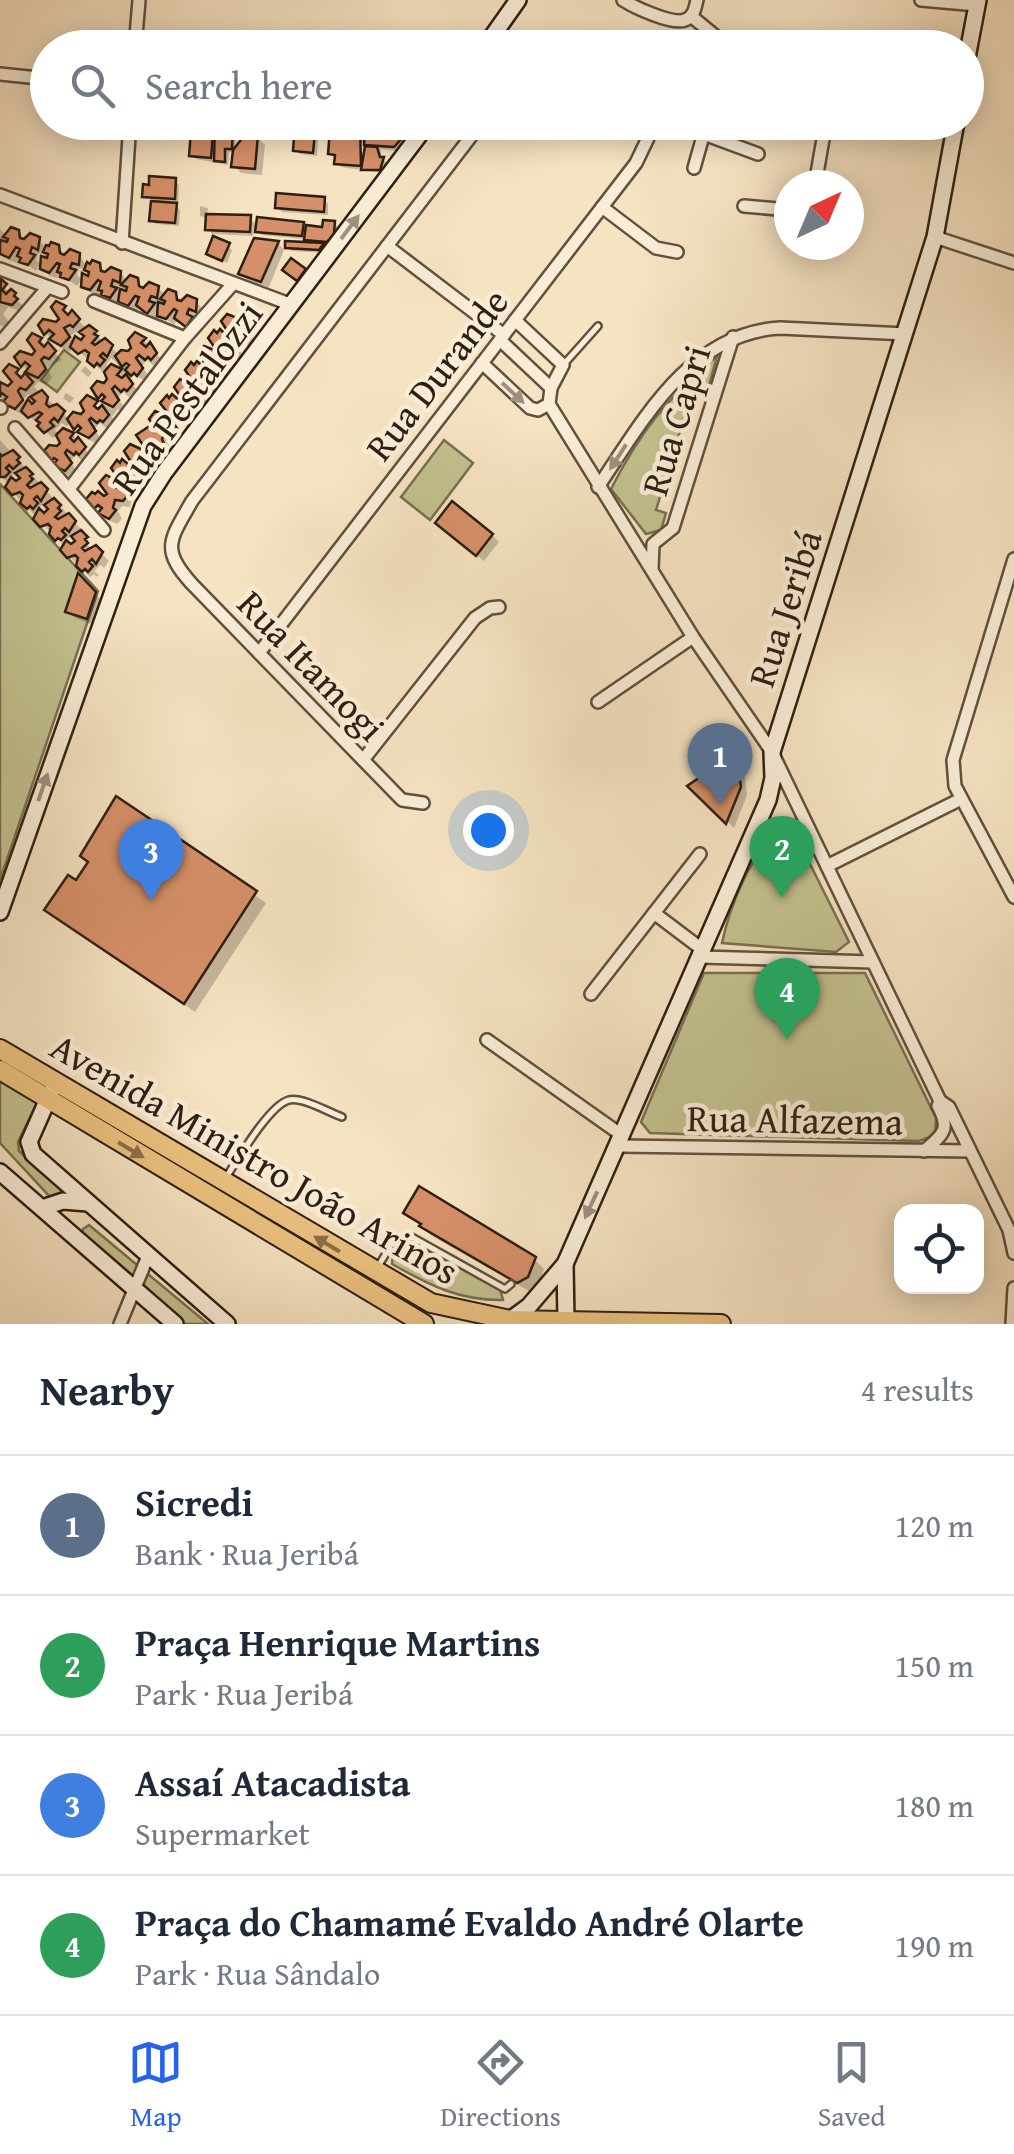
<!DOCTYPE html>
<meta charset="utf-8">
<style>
body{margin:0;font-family:"Gentium Book Plus",serif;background:#f6f6f7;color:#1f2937}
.controls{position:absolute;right:30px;bottom:30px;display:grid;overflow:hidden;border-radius:20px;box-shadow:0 5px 25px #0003}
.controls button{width:90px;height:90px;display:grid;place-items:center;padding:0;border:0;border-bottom:2px solid #e0e1e3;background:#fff;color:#1f2937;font:50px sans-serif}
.compass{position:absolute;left:774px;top:170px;width:90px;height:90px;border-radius:50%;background:#fff;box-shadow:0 5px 25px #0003;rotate:44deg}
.you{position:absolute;left:488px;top:830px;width:35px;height:35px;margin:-25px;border:8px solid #fff;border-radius:50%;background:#1a73e8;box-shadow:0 0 0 15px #1a73e833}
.badge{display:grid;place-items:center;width:65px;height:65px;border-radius:50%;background:#2563eb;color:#fff;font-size:32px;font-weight:700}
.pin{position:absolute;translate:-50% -82px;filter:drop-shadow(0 2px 5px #0008)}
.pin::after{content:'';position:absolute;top:52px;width:35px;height:30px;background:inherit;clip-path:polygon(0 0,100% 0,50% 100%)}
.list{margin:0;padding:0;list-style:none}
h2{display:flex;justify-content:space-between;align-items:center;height:130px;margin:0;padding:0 40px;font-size:42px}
h2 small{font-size:32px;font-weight:400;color:#747a83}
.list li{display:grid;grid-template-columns:65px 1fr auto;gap:30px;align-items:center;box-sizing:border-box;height:140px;padding:0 40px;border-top:2px solid #e0e1e3}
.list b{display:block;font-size:38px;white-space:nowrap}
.list p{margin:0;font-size:32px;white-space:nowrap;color:#747a83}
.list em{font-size:32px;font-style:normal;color:#747a83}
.icon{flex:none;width:55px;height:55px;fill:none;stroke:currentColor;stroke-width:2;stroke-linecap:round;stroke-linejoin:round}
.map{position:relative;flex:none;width:1014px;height:1324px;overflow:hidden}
.search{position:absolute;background:#fff;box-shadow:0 5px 25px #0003;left:30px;right:30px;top:30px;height:110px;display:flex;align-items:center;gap:25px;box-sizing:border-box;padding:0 35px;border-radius:55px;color:#747a83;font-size:38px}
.sheet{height:690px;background:#fff}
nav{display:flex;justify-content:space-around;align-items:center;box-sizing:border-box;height:140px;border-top:2px solid #e0e1e3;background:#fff;font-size:28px;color:#747a83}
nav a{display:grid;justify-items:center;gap:5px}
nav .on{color:#2563eb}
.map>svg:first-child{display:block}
</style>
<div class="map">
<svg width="1014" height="1324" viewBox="0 0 1014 1324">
<rect width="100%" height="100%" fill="#f6e3c2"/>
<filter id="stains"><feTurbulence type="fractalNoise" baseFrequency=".002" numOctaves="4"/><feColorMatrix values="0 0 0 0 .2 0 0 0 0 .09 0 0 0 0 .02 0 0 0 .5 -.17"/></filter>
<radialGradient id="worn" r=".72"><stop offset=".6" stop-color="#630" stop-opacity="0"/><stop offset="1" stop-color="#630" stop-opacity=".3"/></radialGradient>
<g fill="#c3c18f" stroke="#787050" stroke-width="2.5">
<path d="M64,350l16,12 -23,30 -16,-12z"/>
<path d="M717,356l-10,37 -15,-1 -36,118 10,3 -5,17 -15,4 -35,-45c29,-57 57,-92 106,-133z"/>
<path d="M444,440l29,23 -43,57 -29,-23z"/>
<path d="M0,484l98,107 -98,289z"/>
<path d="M781,832l15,4 53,106 -13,10 -114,-9c7,-33 29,-94 59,-111z"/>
<path d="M704,973h161l71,145 -1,17 -16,6 -269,-8 -9,-11z"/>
<path d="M0,1079l37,24 -19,39 1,9 51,44 -18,4 -52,-56z"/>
<path d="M89,1225l119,99h-25l-102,-88 2,-7z"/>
<path d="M417,1242l83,47 3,11c-43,1 -74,-15 -111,-36 0,-16 11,-21 25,-22z"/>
</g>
<g fill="#0003" fill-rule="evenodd">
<path d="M152,122h51l-1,6 15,2 -6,-8h22l3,4 -1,24 16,-19 14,14 -3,30 -21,-2 -7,-7 1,-14h-6l-1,13 -32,-6 -5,-4 2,-21 -33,-3z"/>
<path d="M315,122l4,4 -2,30 -17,-2 -5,-4z"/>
<path d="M359,126l8,8 37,-3 4,4v6l-10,10 -18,-2 2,10 6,5 -4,9 -43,-6 -10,-14zM359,143h8l-1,20z"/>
<path d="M175,181l4,4 -1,18 -5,-1 7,8 -1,16 -23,-2 -4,-4 2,-19 -9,-5z"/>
<path d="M324,199l4,5v11l-46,-3 -4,-5z"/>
<path d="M200,206l8,2 -1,8 43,2 8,9 45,-3 3,4 18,2 10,-7 4,5 -1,11 -13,14 -32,-2 -5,-4 28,-2v-5l-53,-5 -8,-8 -1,9 -41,-2 -4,-5v-11l-8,-2z"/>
<path d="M0,229l6,6 11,-3 9,9 12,-1 8,7h12l8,9 13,-1 7,10h13l8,9 13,-1 9,9 7,-2 9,9 12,-1 11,8 7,-2 8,8h13l7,7 -1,8 -5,-2 -3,17 -16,-13 -4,6 -15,-11 -3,5 -16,-13 -4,6 -16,-12 -3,4 -6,-3 -10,-9 -3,4 -7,-3 -10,-13 -4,6 -17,-12 -3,4 -7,-2 -10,-11 -4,6 -16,-12 -3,4 -8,-3 -9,-7zM39,253l5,2 -1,11 -7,-6zM79,268l6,2v-2l6,6 -2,5 -7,1 -5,-5z"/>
<path d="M278,243l6,7 -15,37 -21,-6 -7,-7z"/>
<path d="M228,246l4,4 -5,13 -18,-10z"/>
<path d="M0,283l24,24 -4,4 -12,-4 -5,7 8,11 -3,3 -8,-3z"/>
<path d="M57,304l63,51 9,-1 5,-6 -3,-7 4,-5 9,4 19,21 -9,5 -7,-6 -5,6 7,11 -4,4 -15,-9 -4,5 13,15 -10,5 -6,-5 -5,6 7,10 -4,4 -3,-3 -6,8 3,6 -3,4 -3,-2 -3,3 -6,-5 -6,6 7,10 -3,5 -11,-5 -16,-20 -4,8 -5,-4 -7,7 5,5 4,-4 9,4 18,21 -9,5 -6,-6 -6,6 7,11 -3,4 -3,-3 -3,3 -21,-25 3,-4 8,2 5,-5 -5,-9 -5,3 -28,-26 -2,3 -11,-6 -12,-11v-12l9,2 6,-6 -9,-11 4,-4 14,11 5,-6 -12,-14 3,-4 13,3 5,-6 -8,-11 3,-4 15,10 14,14 -15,8 5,10 -6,6 -8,-2 -4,5 36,33 4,-5 8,1 4,-5 -3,-8 4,-4 4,3 5,-6 -2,-8 4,-4 7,1 5,-5 -4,-10 -3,2 -29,-25 -4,5 -11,-6 -13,-13 -5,-8 3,-4 12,4 6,-6 -8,-12zM79,330l8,6 -6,8 -5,-4 -2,3 -4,-7zM111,358l8,7 -4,6 -9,-6zM101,391l7,5 -10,17 -8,-7 6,-6 3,3 -3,-9zM28,394l10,7 -6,6 -9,-7z"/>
<path d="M228,317l26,19 -2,2 3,4 -3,4 -8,-2 -4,6 3,7 -4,5 -4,-3 -5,7 3,7 -4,5 -8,-2 -4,6 3,7 -4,6 -10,-5 -18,-20h16l4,-6 -3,-15 15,9 4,-5 -13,-15h15l5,-6z"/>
<path d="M85,366l7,7 -4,4 -7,-6z"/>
<path d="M181,382l26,19 -2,10 -8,-2 -5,6 4,7 -5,6 -9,-4 -18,-21h15l5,-6z"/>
<path d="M66,393l8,5 -4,5 -7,-5z"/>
<path d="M161,415l21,18 -2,3 3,3 -3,4 -8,-2 -4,6 3,7 -4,6 -10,-4 -18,-21h16z"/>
<path d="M0,440l82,90 -1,8 14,15 3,-3 11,11 -5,7 -3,-3 -7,6 5,4 -3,2 -2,-3 -4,3 -27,-27 2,-3 -57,-60 1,-3 -9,-9zM17,471l6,7 -5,5 -6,-7zM45,502l6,7 -5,5 -7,-6zM72,535l6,6 -5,4 -6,-6z"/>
<path d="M127,452h14l16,14 -2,10 -8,-2 -4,6 3,7 -4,6 -10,-5 -18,-20h15l5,-6z"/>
<path d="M106,478l26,20 -2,9 -8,-1 -4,5 4,8 -5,5 -9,-4 -18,-20h15l5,-6z"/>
<path d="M445,530l47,5 7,7 -15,19z"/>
<path d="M80,577l22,24 -8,24 -19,-7 -7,-7z"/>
<path d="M731,759l14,18 2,18 -13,33 -43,-42z"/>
<path d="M116,799l150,104 -71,109 -147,-102 29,-26 14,-21z"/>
<path d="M406,1212l128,47 10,10 -6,18 -9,4 -97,-55z"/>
</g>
<g fill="#d69069" stroke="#2e1f11" stroke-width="2.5">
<path d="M150,122h49v9h5v-5l10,-4 -3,36 -22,-2 2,-25 -38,-3z"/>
<path d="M215,122h18l-1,27h-7v13l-11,-1z"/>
<path d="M295,122h21l-3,31 -20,-2z"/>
<path d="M350,123l10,1 1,42 -27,-2 1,-9 -7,-1 2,-25 14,8 5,-6z"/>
<path d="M382,124l12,7 11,-2 -1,7 -10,11 -30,-2 1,-17z"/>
<path d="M251,127l7,8 -3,34 -24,-2 2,-17z"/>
<path d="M365,146l12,1 3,10h4l-4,13h-19z"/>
<path d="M149,176l27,2 -1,21 -33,-2 1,-13 6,1z"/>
<path d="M276,193l49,4 -1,15 -49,-4z"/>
<path d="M151,201l26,2 -2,20 -26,-2z"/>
<path d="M206,214l45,1 -1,17 -45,-2z"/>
<path d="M257,217l47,5 -2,14 -47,-4z"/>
<path d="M323,220l12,1 -1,13 -7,8 -23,-2 2,-15 16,2z"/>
<path d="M11,227l8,3 1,8 4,1 6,-6 10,4 -2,13 -6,-3 -2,6 5,2 -7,10 -9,-3 2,-4 -4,-2 3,-7 -4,-2 -7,11 -9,-4v-11l1,-3 6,2 1,-3 -5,-2z"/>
<path d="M213,236l17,7 -8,18 -16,-7z"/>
<path d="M254,238l25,3 -18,41 -23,-8z"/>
<path d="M285,241l39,2 -5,7 -34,-2z"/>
<path d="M51,242l8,3 1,8 4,2 6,-6 10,4 -1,12 -7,-2 -2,5 6,2 -7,10 -9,-3 1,-4 -4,-1 3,-8 -3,-1 -8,10 -9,-4 1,-13 6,2 1,-4 -5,-2 3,-7 3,1z"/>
<path d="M291,258l15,11 -9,12 -15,-11z"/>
<path d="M92,260l8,3 1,8 4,1 6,-5 10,4 -1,12 -7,-3 -2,6 6,2 -7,10 -9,-3 1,-4 -4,-1 3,-8 -3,-2 -8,10 -9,-3 1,-14 6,3 1,-4 -5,-2 3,-8 3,2z"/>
<path d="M130,275l8,3 1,8 4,2 6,-6 10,4 -2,12 -6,-2 -2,5 6,2 -8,11 -11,-9 3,-8 -4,-1 -7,10 -10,-4 2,-13 6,2 1,-4 -6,-2z"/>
<path d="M1,279l6,5 -5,6 4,4 5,-5 5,4 -2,3 4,3 -6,6 -12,-3z"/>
<path d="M168,289l8,3 1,8 4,1 6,-6 10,4 -1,13 -7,-3 -2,5 6,3 -7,10 -12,-9 3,-7 -3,-2 -8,10 -9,-3 1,-14 6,2 1,-3 -5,-2z"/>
<path d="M56,301l10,5 -3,4 5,5 4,-5 8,9 -7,8 -3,-2 -6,3 6,9 -9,9 -12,-7 5,-5 -5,-4 -5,5 -6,-10 5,-6 13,3 3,-3 -8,-12z"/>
<path d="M227,314l13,5 -4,5 3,2 4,-4 6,5 -3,3 4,3 -6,7 -8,-2 -2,8 3,3 -6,8 -12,-5 5,-6 -5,-3 -4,5 -7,-10 6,-8 3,3 3,-4 6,6 2,-3 -7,-11z"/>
<path d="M89,325l8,6 -3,3 4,2 -6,7 3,2 10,-7 8,7 -6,12 -4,-4 -3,3 5,4 -5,6 -3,-3 -3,4 -7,-6 2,-8 -4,-3 -7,4 -8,-7 5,-11 6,4 3,-4 -5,-4z"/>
<path d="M135,332l11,6 -5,5 5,4 4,-5 7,11 -6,7 -3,-3 -3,3 -6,-5 -3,3 7,10 -6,8 -3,-3 -3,3 -6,-6 4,-5 -3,-2 -4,4 -7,-11 6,-6 7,1 3,-3 -3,-8z"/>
<path d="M32,333l10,5 -3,4 5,5 4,-5 8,9 -7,8 -5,-2 -3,3 5,9 -8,9 -13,-6 5,-6 -5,-4 -4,5 -7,-10 6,-6 12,4 3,-4 -8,-11z"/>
<path d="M204,346l13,5 -4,5 3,3 4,-5 6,5 -3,3 4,3 -6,7 -7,-2 -3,4 4,7 -7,8 -12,-5 5,-5 -5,-4 -4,5 -7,-10 6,-8 3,3 3,-4 6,6 2,-3 -7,-11z"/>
<path d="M9,364l10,5 -3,4 5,5 4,-5 8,9 -7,8 -6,-2 -2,3 5,9 -8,9 -13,-6 5,-6 -5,-4 -2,3v-14l8,4 4,-4 -9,-11z"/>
<path d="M111,364l11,5 -5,6 5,3 4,-4 7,10 -6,7 -3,-2 -3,3 -6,-6 -3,3 7,11 -6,7 -12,-6 4,-4 -3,-3 -4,5 -7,-11 6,-7 7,2 3,-4 -3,-7z"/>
<path d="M180,379l12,6 -3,4 2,3 4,-5 6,5 -2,3 3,3 -5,7 -8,-2 -3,3 4,8 -7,8 -11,-5 4,-5 -4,-4 -4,5 -8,-10 7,-8 2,3 3,-4 7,6 2,-3 -7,-10z"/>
<path d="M42,390l6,7 -2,7 3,3 8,-3 8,7 -7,11 -4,-4 -4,4 4,4 -10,7 -7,-7 3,-3 -4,-3 6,-6 -3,-2 -11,6 -7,-7 7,-12 4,5 3,-3 -5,-4z"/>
<path d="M87,395l11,6 -4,5 4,3 4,-4 7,10 -6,7 -3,-2 -3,3 -6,-5 -2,2 7,11 -7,7 -12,-6 4,-4 -3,-3 -4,5 -7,-11 6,-7 8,2 3,-3 -4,-8z"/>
<path d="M155,411l13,6 -4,4 3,3 4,-5 7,11 -6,7 -8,-2 -2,4 3,7 -6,8 -12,-5 5,-5 -5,-4 -4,5 -7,-10 12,-8 6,5 2,-3 -7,-10z"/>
<path d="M63,428l11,5 -4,5 4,4 4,-5 8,10 -7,8 -3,-3 -2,3 -7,-5 -2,3 7,10 -7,8 -12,-6 4,-5 -3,-2 -4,4 -6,-5 3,-3 -3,-3 5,-6 8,1 3,-3 -4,-8z"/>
<path d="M130,444l13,6 -4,4 3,3 4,-5 6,5 -3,3 4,3 -6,7 -8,-2 -2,3 3,8 -6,8 -12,-5 5,-5 -5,-4 -4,5 -7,-10 6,-8 3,3 2,-4 7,6 2,-3 -7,-11z"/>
<path d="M13,450l7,7 -3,3 3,3 -7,6 -4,-4 -3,3 4,4 -5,5h-5v-23l2,2z"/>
<path d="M26,467l7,7 -3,2 3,3 -6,6 3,3 11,-6 7,7 -7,12 -4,-5 -3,3 4,4 -5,6 -3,-3 -3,3 -7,-6 3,-8 -3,-3 -8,3 -7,-8 6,-10 5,4 4,-3 -5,-5z"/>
<path d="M106,475l12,6 -4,5 3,2 4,-4 6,5 -2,3 3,3 -5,6 -8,-1 -2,8 3,2 -7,9 -11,-6 4,-5 -4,-3 -4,4 -8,-10 6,-7 3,2 3,-3 6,5 3,-2 -8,-11z"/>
<path d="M54,498l7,7 -3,3 3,3 -6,6 3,2 11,-6 7,8 -7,11 -4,-4 -3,3 4,4 -5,5 -3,-2 -3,3 -6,-7 2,-7 -3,-3 -8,3 -7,-8 6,-11 5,5 4,-4 -4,-4z"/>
<path d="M452,501l41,33 -17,22 -41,-33z"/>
<path d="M81,530l7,7 -3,2 3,4 -6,5 3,3 11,-6 7,7 -7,12 -4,-5 -3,3 4,4 -5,6 -3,-3 -3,3 -6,-6 2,-8 -3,-3 -8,3 -7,-8 6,-10 5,4 4,-3 -4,-5z"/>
<path d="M78,573l18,19 -9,27 -22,-7z"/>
<path d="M731,756l7,11 3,20 -15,37 -39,-38z"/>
<path d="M116,796l141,95 -73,113 -140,-94 24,-35 8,5 12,-18 -8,-6z"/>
<path d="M419,1186l117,71 -8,20 -11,6 -98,-57 2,-2 -18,-11z"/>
</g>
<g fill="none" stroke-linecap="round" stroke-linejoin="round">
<defs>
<g id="lane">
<path d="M565,363l33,-37"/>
<path d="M225,1179c12,-18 44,-74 64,-79 14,-3 39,12 53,17"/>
<path d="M379,1265l12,-20 19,-9 95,53 6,-5"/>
</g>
<g id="street">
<path d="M623,0c11,7 49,25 62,20 9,-3 10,-12 12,-20"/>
<path d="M921,0l56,5"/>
<path d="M691,16l34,28 33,4"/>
<path d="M135,48l4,-48"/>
<path d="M0,74l48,5"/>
<path d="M704,134l54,20"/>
<path d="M694,168l13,-46"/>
<path d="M815,185l11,-63"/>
<path d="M0,195l292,110"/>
<path d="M744,206l45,4"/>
<path d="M602,207l54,41 21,4"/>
<path d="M935,237l79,26"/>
<path d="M122,243l8,-121"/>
<path d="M387,246l117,89"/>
<path d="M0,269l62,23"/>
<path d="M94,301l91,37"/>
<path d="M515,320l48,45 -12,23 -2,16 144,233 79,115 168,349 -2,5c13,24 5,28 -14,45"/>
<path d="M500,340l51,48"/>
<path d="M0,343l48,-56"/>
<path d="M482,363l48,45 8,2 11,-6"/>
<path d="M0,407l1,1"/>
<path d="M15,428l89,102"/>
<path d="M598,487c45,-67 92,-154 182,-159l126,6"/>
<path d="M69,489l116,-151 47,-53"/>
<path d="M1014,559l-61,201 2,26 59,111"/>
<path d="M652,569l1,-25 20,-16 60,-191"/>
<path d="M259,653l377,-490 12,-25 -5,-16"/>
<path d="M598,702l95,-65"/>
<path d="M363,760l112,-142 15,-10 9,-1"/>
<path d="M423,803l-21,-3 -210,-216c-32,-35 -22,-44 0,-83l290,-379"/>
<path d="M827,866l134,-67"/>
<path d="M654,913l49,37"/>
<path d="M700,957l173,5"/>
<path d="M591,994l109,-140"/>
<path d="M487,1040l136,96"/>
<path d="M940,1101l9,6 60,123 5,23"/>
<path d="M619,1146l351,5"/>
<path d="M120,1324l28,-68"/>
<path d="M1012,1324l2,-36"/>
</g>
<g id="secondary">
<path d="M484,48l34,-48"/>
<path d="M966,63l12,-63"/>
<path d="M0,912l143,-406 21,-33 265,-351"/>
<path d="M51,1092l-22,50 4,12 194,170"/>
<path d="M0,1172l175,152"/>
<path d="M42,1208l21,-7 25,2"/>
<path d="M565,1264l1,57"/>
<path d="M510,1320l19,-14 36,-42 203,-464 5,-22 -1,-26 163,-515 21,-115"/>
</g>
<g id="primary">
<path d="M0,1049l431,254 79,17 211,4"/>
<path d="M0,1070l424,254"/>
</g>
</defs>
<use href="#lane" stroke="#60503d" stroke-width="10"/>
<use href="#street" stroke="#60503d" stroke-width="16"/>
<use href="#secondary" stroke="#2e1f11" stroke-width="20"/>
<use href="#primary" stroke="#2e1f11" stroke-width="22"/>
<use href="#lane" stroke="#f9edd7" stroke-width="5"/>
<use href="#street" stroke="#f9edd7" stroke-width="11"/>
<use href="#secondary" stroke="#f9edd7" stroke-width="15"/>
<use href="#primary" stroke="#ebc281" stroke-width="18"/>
</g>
<defs><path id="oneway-solid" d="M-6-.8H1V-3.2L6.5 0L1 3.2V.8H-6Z" transform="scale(2.5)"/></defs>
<g fill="#9e907e">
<use href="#oneway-solid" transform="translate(350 227) rotate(-53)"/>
<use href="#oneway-solid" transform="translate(513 393) rotate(43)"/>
<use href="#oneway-solid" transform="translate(618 457) rotate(123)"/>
<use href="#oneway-solid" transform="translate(43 787) rotate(-71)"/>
<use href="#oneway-solid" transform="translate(591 1205) rotate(115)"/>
</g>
<g fill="#8c7049">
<use href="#oneway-solid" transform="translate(131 1150) rotate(31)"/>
<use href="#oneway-solid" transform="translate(327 1244) rotate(-149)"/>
</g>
<g text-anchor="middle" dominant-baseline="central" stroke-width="9" stroke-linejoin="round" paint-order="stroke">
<g font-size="38" fill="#2e1f11" stroke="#f9edd7">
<text transform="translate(436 374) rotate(-52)">Rua Durande</text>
<text transform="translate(186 397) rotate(-54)">Rua Pestalozzi</text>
<text transform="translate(675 420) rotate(-73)">Rua Capri</text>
<text transform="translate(784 608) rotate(-72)">Rua Jeribá</text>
<text transform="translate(312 665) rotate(46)">Rua Itamogi</text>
<text transform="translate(795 1119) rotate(1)">Rua Alfazema</text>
<text transform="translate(255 1158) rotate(30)">Avenida Ministro João Arinos</text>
</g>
</g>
<rect width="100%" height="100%" filter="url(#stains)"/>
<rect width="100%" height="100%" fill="url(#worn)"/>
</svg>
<div class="controls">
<button><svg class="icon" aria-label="locate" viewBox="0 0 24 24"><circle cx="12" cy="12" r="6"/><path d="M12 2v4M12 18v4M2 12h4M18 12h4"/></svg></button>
</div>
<svg class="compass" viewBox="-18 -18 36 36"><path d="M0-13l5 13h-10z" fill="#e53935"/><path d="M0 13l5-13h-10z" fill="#747a83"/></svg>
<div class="you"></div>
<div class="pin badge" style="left:720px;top:805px;background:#5c6f8a">1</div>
<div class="pin badge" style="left:782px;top:898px;background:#2e9e5b">2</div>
<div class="pin badge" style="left:151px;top:901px;background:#3f7fe0">3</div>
<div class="pin badge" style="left:787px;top:1040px;background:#2e9e5b">4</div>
<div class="search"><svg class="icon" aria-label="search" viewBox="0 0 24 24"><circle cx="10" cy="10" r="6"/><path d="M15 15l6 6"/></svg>Search here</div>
</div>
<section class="sheet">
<h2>Nearby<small>4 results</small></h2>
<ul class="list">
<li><span class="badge" style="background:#5c6f8a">1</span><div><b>Sicredi</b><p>Bank · Rua Jeribá</p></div><em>120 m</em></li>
<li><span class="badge" style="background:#2e9e5b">2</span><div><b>Praça Henrique Martins</b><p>Park · Rua Jeribá</p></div><em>150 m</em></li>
<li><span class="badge" style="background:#3f7fe0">3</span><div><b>Assaí Atacadista</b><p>Supermarket</p></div><em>180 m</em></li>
<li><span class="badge" style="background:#2e9e5b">4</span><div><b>Praça do Chamamé Evaldo André Olarte</b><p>Park · Rua Sândalo</p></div><em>190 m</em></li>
</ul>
</section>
<nav>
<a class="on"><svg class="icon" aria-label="map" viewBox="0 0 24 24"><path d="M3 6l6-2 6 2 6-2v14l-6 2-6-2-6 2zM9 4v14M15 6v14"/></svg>Map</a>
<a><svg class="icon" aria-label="directions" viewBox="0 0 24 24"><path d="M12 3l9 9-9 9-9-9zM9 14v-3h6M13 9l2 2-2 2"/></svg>Directions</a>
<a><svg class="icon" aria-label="saved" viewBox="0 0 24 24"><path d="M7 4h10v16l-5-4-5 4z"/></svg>Saved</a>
</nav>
